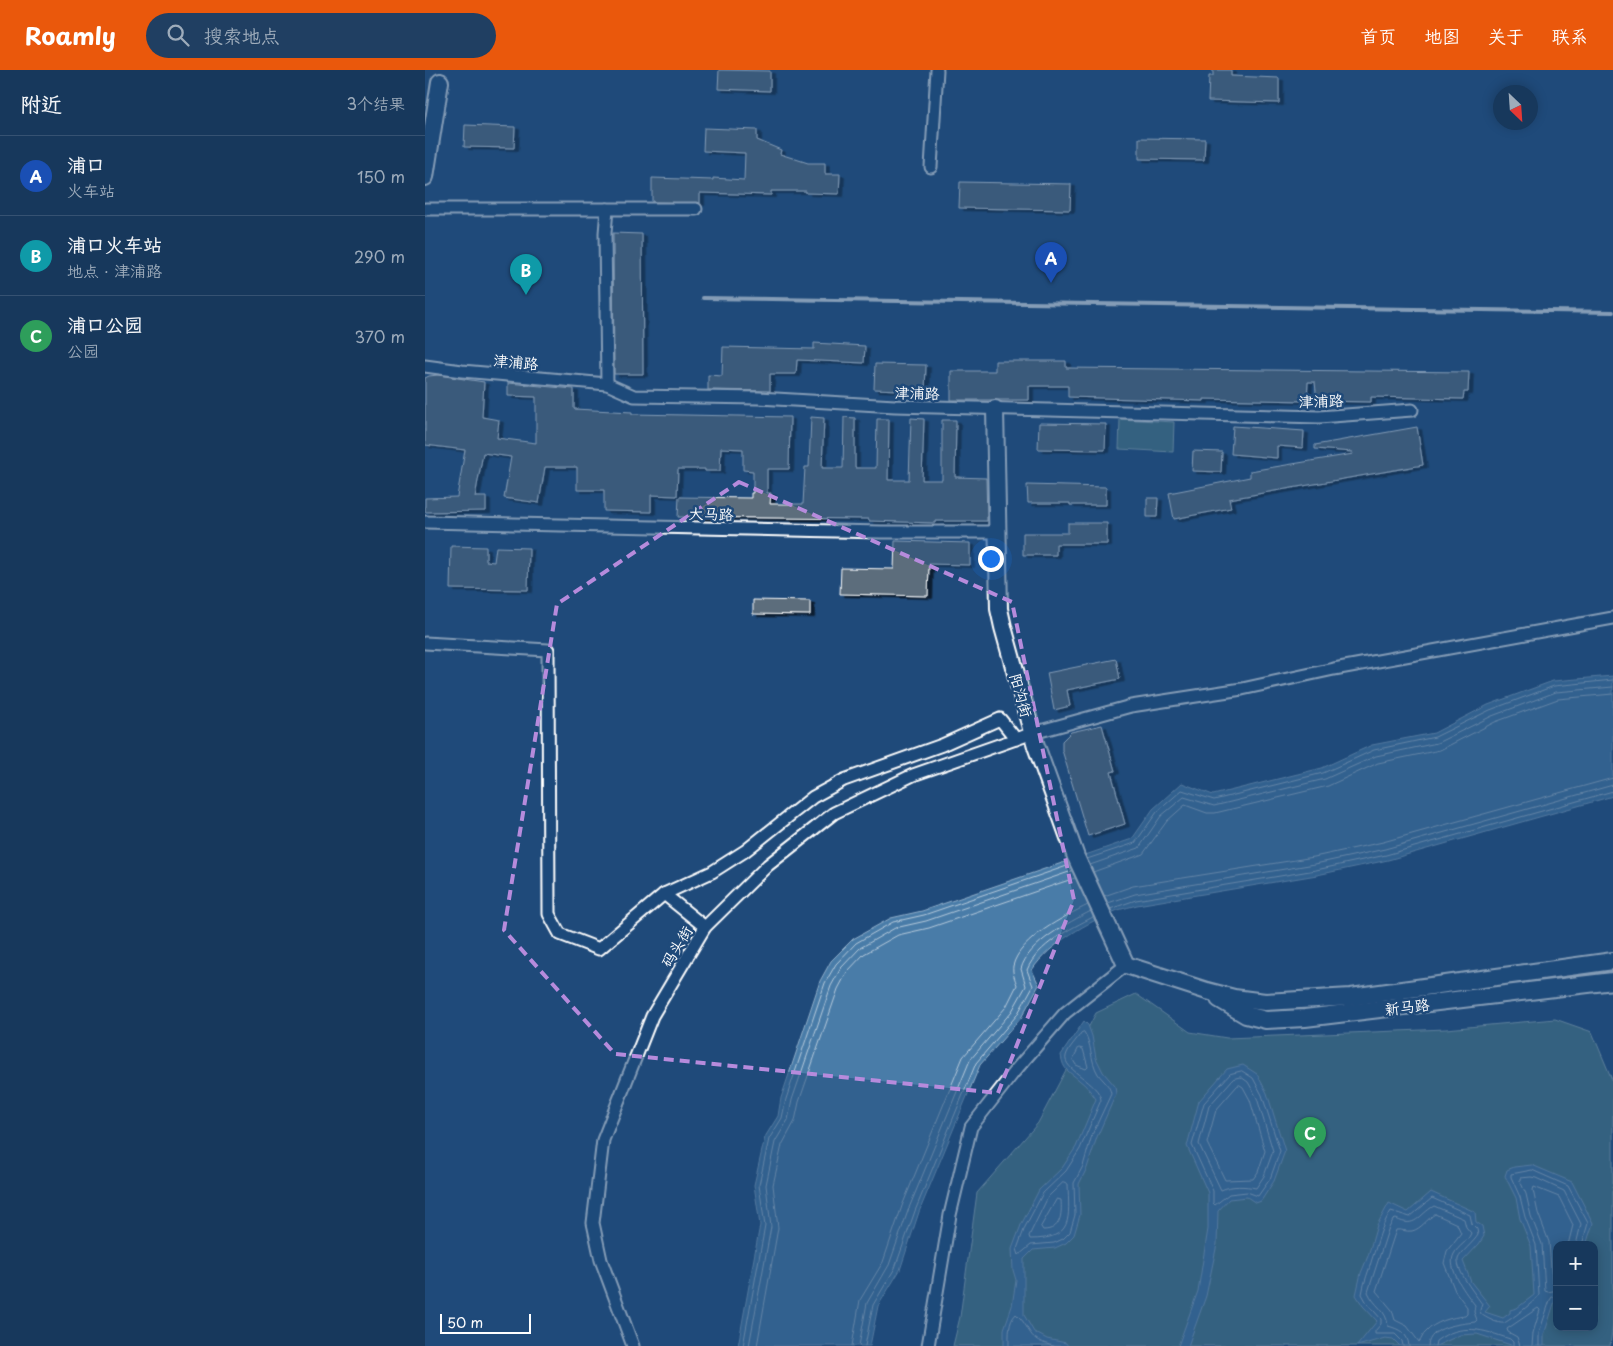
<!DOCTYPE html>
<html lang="zh">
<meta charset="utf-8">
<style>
body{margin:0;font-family:"Playpen Sans","LXGW WenKai TC",sans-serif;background:#203f62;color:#f1f3f6}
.controls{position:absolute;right:15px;bottom:15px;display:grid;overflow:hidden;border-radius:10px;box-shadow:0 2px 12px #0003}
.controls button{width:45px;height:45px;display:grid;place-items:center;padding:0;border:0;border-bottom:1px solid #365272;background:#17385c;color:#f1f3f6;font:25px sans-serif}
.compass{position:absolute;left:1068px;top:15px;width:45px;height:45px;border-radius:50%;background:#17385c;box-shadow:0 2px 12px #0003;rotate:155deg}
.scale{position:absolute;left:15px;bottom:12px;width:91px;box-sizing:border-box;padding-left:5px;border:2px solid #fff;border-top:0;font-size:14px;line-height:18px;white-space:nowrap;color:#fff;-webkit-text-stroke:4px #1f4a7a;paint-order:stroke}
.you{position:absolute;left:565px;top:488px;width:18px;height:18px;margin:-12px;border:4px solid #fff;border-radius:50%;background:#1a73e8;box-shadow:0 0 0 8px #1a73e833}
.badge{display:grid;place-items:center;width:32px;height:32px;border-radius:50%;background:#ea580c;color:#fff;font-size:16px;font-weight:700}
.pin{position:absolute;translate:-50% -41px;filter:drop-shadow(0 1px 2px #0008)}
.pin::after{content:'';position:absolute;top:26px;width:18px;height:15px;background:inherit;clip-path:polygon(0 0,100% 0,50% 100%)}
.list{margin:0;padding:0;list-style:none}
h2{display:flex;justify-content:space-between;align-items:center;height:65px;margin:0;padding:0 20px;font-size:21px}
h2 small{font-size:16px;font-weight:400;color:#9eacbb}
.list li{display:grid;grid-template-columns:32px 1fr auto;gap:15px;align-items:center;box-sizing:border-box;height:80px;padding:0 20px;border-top:1px solid #365272}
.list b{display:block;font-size:19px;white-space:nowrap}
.list p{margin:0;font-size:16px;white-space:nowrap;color:#9eacbb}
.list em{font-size:16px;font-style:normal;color:#9eacbb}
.icon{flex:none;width:28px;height:28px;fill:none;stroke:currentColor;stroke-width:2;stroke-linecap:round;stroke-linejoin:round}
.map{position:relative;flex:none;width:1188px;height:1276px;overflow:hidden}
header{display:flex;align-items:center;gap:30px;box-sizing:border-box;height:70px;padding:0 25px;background:#ea580c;color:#fff}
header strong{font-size:24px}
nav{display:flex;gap:28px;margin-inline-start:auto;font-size:18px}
.search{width:350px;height:45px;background:#203f62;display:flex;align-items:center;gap:12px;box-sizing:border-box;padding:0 18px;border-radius:28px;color:#9eacbb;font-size:19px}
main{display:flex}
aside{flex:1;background:#17385c}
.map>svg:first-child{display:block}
</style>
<header>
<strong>Roamly</strong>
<div class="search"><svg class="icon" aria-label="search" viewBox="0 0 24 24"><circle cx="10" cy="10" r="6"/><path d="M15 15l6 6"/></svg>搜索地点</div>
<nav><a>首页</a><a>地图</a><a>关于</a><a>联系</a></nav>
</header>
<main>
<aside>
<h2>附近<small>3个结果</small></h2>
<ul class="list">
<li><span class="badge" style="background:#1a4fb4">A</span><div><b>浦口</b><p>火车站</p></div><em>150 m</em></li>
<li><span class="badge" style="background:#0f9aa8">B</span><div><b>浦口火车站</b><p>地点 · 津浦路</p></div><em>290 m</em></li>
<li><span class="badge" style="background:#2e9e5b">C</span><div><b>浦口公园</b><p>公园</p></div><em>370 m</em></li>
</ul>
</aside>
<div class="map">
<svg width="1188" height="1276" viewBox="0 0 1188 1276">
<defs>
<filter id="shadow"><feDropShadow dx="4.5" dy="2.5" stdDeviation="0" flood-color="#0009"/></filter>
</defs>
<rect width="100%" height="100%" fill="#1f4a7a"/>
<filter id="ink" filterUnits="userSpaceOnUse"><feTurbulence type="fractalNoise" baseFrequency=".02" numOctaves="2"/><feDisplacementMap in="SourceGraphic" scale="10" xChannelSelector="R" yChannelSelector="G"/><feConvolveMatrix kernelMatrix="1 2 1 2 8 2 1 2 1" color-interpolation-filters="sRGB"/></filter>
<g filter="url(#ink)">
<g fill="#4f7d87" stroke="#a7bec3" fill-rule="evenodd">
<path d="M695,349l54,3 -1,30 -54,-3z"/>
<path d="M711,924l54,38 37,6 219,-9 109,-10 37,13 21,50v242l-3,22h-657l7,-29 17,-124 61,-70 58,-110zM1132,1175h37v82h-37z"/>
</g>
<g fill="#4a7ca8" stroke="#92b0cb">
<path d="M1188,606v120l-225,64 -71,15 -180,30c-6,2 -13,3 -19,5 -30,12 -68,33 -86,60l7,15 -18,33 -41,47 -61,147 -19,58 -22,36 -8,40h-132l22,-121 -6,-40 11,-48 13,-21 3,-18 39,-117 11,-20 22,-22 38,-21 31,-7 210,-72 21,-30 29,-26 31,12 109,-27 50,-23 62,-12 54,-28 65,-24z"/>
<path d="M659,951l4,4 4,11 4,22 7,14 12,14 1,8 -19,43 -10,31 -8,16 1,31 -6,20 -8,8 -11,5 -22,2 -9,9v56l10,17 13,7 19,4 2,3h-64v-17l8,-23 4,-26 -3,-10 -1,-21 9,-24 18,-35 23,-22 14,-21 20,-48c-5,-7 -10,-14 -17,-19 -10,-9 -16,-9 -18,-25z"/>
<path d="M818,995l14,9 10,19 18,58 -11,30 -13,20 -5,2 -9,-6 -18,2 -11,12 -1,33 -11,52 -18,50h-10l20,-55 10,-62v-36l-21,-47 12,-45 28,-32z"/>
<path d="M1107,1095l40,17 21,41 -7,22h-29v49l-13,41v11h-30l-37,-12 -17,1 -24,11h-36l-7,-7 -8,-1 -28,8 20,-25 -14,-15 -7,-11 5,-22 7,-17 9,-31 12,-22 19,9 23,-20 44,20 1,10 6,4 2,10 -5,8 -16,17 8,21 19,24 -5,6 18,6 7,-5v-3l7,-2 17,-13 -3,-49 -11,-27 -4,-21 -11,-22 2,-6 7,-3z"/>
</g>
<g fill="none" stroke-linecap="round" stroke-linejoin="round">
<g stroke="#b7cbdc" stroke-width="1">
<path d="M662,789l48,-16 22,-31 25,-22 32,10 109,-27 51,-23 61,-13 55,-27 64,-24 59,-6"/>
<path d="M665,795l49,-17 22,-32 23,-19 30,9 111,-27 51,-23 61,-13 55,-27 64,-24 57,-5"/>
<path d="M668,802l50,-18 24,-33 18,-16 22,8h8l113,-27 50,-23 62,-13 55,-28 63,-23 55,-5"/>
<path d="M679,826l29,-10 181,-29 69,-15 230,-64"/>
<path d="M683,833l27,-9 180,-30 70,-15 228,-64"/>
<path d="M685,839l26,-9 180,-30 70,-15 227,-64"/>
<path d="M659,962c8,11 6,29 14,42 5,7 12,11 13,20l-19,41 -9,31 -9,17 1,32 -5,17 -7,7 -9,4 -23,2 -12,10 -2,-6 8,-22 18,-34 23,-22 14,-22 21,-49c-1,-17 -39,-30 -35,-44 2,-8 11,-16 15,-23z"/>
<path d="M654,978l4,1 5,18 -2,2 -10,-4 -3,-5z"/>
<path d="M817,1001l11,7 9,17 18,56 -10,28 -12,17 -11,-4 -18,2 -14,11 -2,-2v-12l-21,-46 12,-42 26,-29z"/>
<path d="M816,1007l7,5 9,16 16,53 -9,25 -8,12c-11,-2 -24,-3 -35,2l-22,-46 10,-38 24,-27z"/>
<path d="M815,1015l3,2 7,13 15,51 -7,21 -5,7 -28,1 -18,-37 9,-33 21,-24z"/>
<path d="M639,1112l4,2c1,35 6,55 -38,55l-1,-3 19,-39z"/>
<path d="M632,1129l4,1c1,15 0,30 -18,30l-2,-3z"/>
<path d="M1010,1144l22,10 4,9 -14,18 -3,12 11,28 12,16v7l-2,2c-13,1 -31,6 -39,16 -4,3 -4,7 -7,10l-12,-16 -12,-6 -3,-10 -16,-19 20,-61c5,-1 10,2 16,1 9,-2 15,-12 23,-17z"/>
<path d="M1132,1213l-5,-2 -3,-39 -11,-29 -5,-23 1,-3 25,10 14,28 -5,20"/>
<path d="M1132,1220l-9,2 -3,-1 -3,-47 -11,-28 -5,-22 -6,-13v-3l11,-1 5,1 28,13 17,33 -5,21"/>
<path d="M318,1276l22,-120 -6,-41 10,-46 13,-21 4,-19 39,-116 11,-19 20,-21 37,-21 31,-7 146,-50"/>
<path d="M324,1276l22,-119 -5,-42 9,-43 13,-22 4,-20 39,-114 10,-18 19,-20 35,-20 31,-7 146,-50"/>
<path d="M332,1276l21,-118 -5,-43 9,-40 13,-24 4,-19 39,-113 9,-17 17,-18 34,-19 31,-7 146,-50"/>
<path d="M427,1276l8,-46 23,-38 19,-56 61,-149 43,-50 11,-22c-2,-6 -5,-12 -4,-19 6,-27 52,-50 75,-61"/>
<path d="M434,1276l8,-43 22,-38 20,-57 61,-148 42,-49 14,-25 -5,-17c7,-26 47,-46 70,-58"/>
<path d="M440,1276l8,-41 22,-37 20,-57 61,-148 41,-48 16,-29 -6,-16c11,-26 43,-41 66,-53"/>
<path d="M584,1276c0,-12 -1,-24 7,-32 17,15 9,26 38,32"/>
<path d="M978,1276l-1,-5 -7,-7h-20v-3l6,-7v-5l-14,-16 -5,-9c2,-13 7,-23 10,-35 6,-17 9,-33 19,-48l19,6 22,-19 38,17 2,9 5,5 1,6c-4,7 -18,18 -20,24 -2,12 18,36 24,45l-2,6 1,4c5,4 17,10 23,9 5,-2 33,-23 35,-28l-3,-50 -11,-28 -5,-20 -9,-20v-3l21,-4 36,16 20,37 -6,22"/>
<path d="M984,1276c-1,-13 -10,-17 -21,-20 -1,-16 -14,-20 -20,-34l20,-62 5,-10 3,-1c20,10 22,-4 38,-13l30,13 2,8 5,6c-3,9 -13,13 -17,21 -8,14 13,41 21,51l-1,7 3,8 -2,2c-15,2 -46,4 -47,24"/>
<path d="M1010,1276l1,-5c26,-19 47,-11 74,-2l3,3v4"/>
<path d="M1095,1276l-3,-9 -9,-5 -1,-3 31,-21 2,2 -7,23 -1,13"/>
<path d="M1114,1276v-13l11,-33 2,-3h5"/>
</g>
</g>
<g fill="#5b6d7c" stroke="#fff" filter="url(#shadow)">
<path d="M294,0l51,1v20l-52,-2z"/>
<path d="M788,0h18v6l48,2v25l-71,-2 1,-25h4z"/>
<path d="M40,55l50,2 -1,21 -50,-1z"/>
<path d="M279,58l53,2v10l24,10 -1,4 28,9h17v11h15l-1,20 -33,-1v-2h-35v4l-71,-2v10l-48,-1v-24l61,2v-2l31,2 1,-27 -42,-2z"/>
<path d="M714,68l66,1 -1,21 -65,-1z"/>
<path d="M535,112l111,2 -1,26 -111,-2z"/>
<path d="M188,163l29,1 1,140h-29z"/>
<path d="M389,273l51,3 -1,17 -67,-3 -1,14h-26v17l-62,-1v-15l14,1 1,-29 91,2z"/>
<path d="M570,291h71v7l403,4 -1,20h-4l-1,7 -92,-2v5l-54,-1 -2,-19h-7l-1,19 -103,-2v2l-136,-4v-11h-39v14h-78v-29h44z"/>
<path d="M450,294l51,1 -1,26 -51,-2z"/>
<path d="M13,305l46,7 -2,35 17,3 -2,18 39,5v-46l-28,-1v-13l66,6v20l58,3v2l158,3 -1,52h-22v24h4l-1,11h33l2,-37h4l2,-50 13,1 -2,50h21l1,-51 11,1v50h21l1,-49h12l-1,61h21l2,-62 13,1 -2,61h20v-60h14l-1,57 31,1 1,43h-52v2l-66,-2v-2l-191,-2 1,-20 72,1v-5h2v-22l-10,-1v-21l-22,-1 -1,23h-15v-2h-27l-1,27 -26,-1v17l-47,-1v-21h-27v-23h-32l-6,36 -35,-5 7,-41 -28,-4 -8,44h11v14l-61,1v-14l32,-1 8,-47 -40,-5v-67l4,-2z"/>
<path d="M614,353l67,1 -1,26 -67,-1z"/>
<path d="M808,356l71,5 -1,17 -26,-2v12l-46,-4z"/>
<path d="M992,357l6,38 -194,34 2,9 -57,11 -5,-26 81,-16v-6l103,-17 -1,-2 -37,-3v-4z"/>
<path d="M768,381l29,1 -1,20 -29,-1z"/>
<path d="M602,415l79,2v18h-36v-2h-42z"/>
<path d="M722,428h11l-1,19h-10z"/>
<path d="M643,453h39v21h-51v11h-33v-22h45z"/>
<path d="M470,471l75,2v22l-41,-1 -1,32 -88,-2 1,-26 53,1z"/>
<path d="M26,476l35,1v14l8,1 2,-15 33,1 -1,42 -78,-1z"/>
<path d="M328,530l57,1v14l-57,-1z"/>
<path d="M691,589l4,20 -53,11 3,16 -16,4 -7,-37z"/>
<path d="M677,655l13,46 -4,1 14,52 -37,12 -26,-86v-9l9,-9z"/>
</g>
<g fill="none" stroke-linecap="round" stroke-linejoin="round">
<defs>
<g id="street">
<path d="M506,97l6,-97"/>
<path d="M0,139h271"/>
<path d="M182,139l-2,24 2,151"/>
<path d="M0,296l37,5 145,13 27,12 125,2 136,8 424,11 93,-7"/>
<path d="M0,452l456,10h116"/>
<path d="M0,573l123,7 1,264 11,20 39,15 65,-55 41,33"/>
<path d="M239,824l48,-22 33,-21 68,-54 31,-17 98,-35 58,-26 16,20"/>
<path d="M208,1276l-32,-86 -8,-37 10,-83 49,-124 53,-89 63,-62 66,-52 79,-38 120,-42 98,-27 111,-17 92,-20 279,-51"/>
<path d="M503,1276l22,-131 21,-88 43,-55 51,-59 61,-48"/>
</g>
<g id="secondary">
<path d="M0,107l15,-95"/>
<path d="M570,339l4,200 4,18 33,119 40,111 50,108 81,26 27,7 31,4 86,-5 262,-36"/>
<path d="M794,929l27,16 20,5 39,-2 308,-37"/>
</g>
</defs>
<use href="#street" stroke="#fff" stroke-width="15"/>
<use href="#secondary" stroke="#fff" stroke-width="20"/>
<use href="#street" stroke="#1f4a7a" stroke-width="11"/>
<use href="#secondary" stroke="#1f4a7a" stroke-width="16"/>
<path stroke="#fff" stroke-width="4" d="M278,228l910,14"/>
</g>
</g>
<path d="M0 0H1188V1276H0ZM314,412l273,120 62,298 -76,193 -383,-39 -111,-124 53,-326z" fill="#1f4a7a" fill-opacity=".55" fill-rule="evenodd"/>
<path fill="none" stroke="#b68bdc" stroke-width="4" stroke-dasharray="10 6" stroke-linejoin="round" d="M314,412l273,120 62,298 -76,193 -383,-39 -111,-124 53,-326z"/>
<g text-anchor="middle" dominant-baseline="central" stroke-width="5" stroke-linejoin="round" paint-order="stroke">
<g font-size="15" fill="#fff" stroke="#1f4a7a">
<text transform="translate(91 291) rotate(5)">津浦路</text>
<text transform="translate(492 322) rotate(1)">津浦路</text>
<text transform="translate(896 330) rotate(-2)">津浦路</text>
<text transform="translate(286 443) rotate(1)">大马路</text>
<text transform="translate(597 625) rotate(74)">阳沟街</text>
<text transform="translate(251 876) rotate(-59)">码头街</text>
<text transform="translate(982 936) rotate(-7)">新马路</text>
</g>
</g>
</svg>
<div class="controls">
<button>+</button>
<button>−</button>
</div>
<svg class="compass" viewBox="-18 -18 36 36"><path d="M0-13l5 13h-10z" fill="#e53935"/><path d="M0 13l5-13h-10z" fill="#9eacbb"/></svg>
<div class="scale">50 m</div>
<div class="you"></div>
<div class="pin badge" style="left:626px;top:213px;background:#1a4fb4">A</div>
<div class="pin badge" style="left:101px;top:225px;background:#0f9aa8">B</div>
<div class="pin badge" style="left:885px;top:1088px;background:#2e9e5b">C</div>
</div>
</main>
